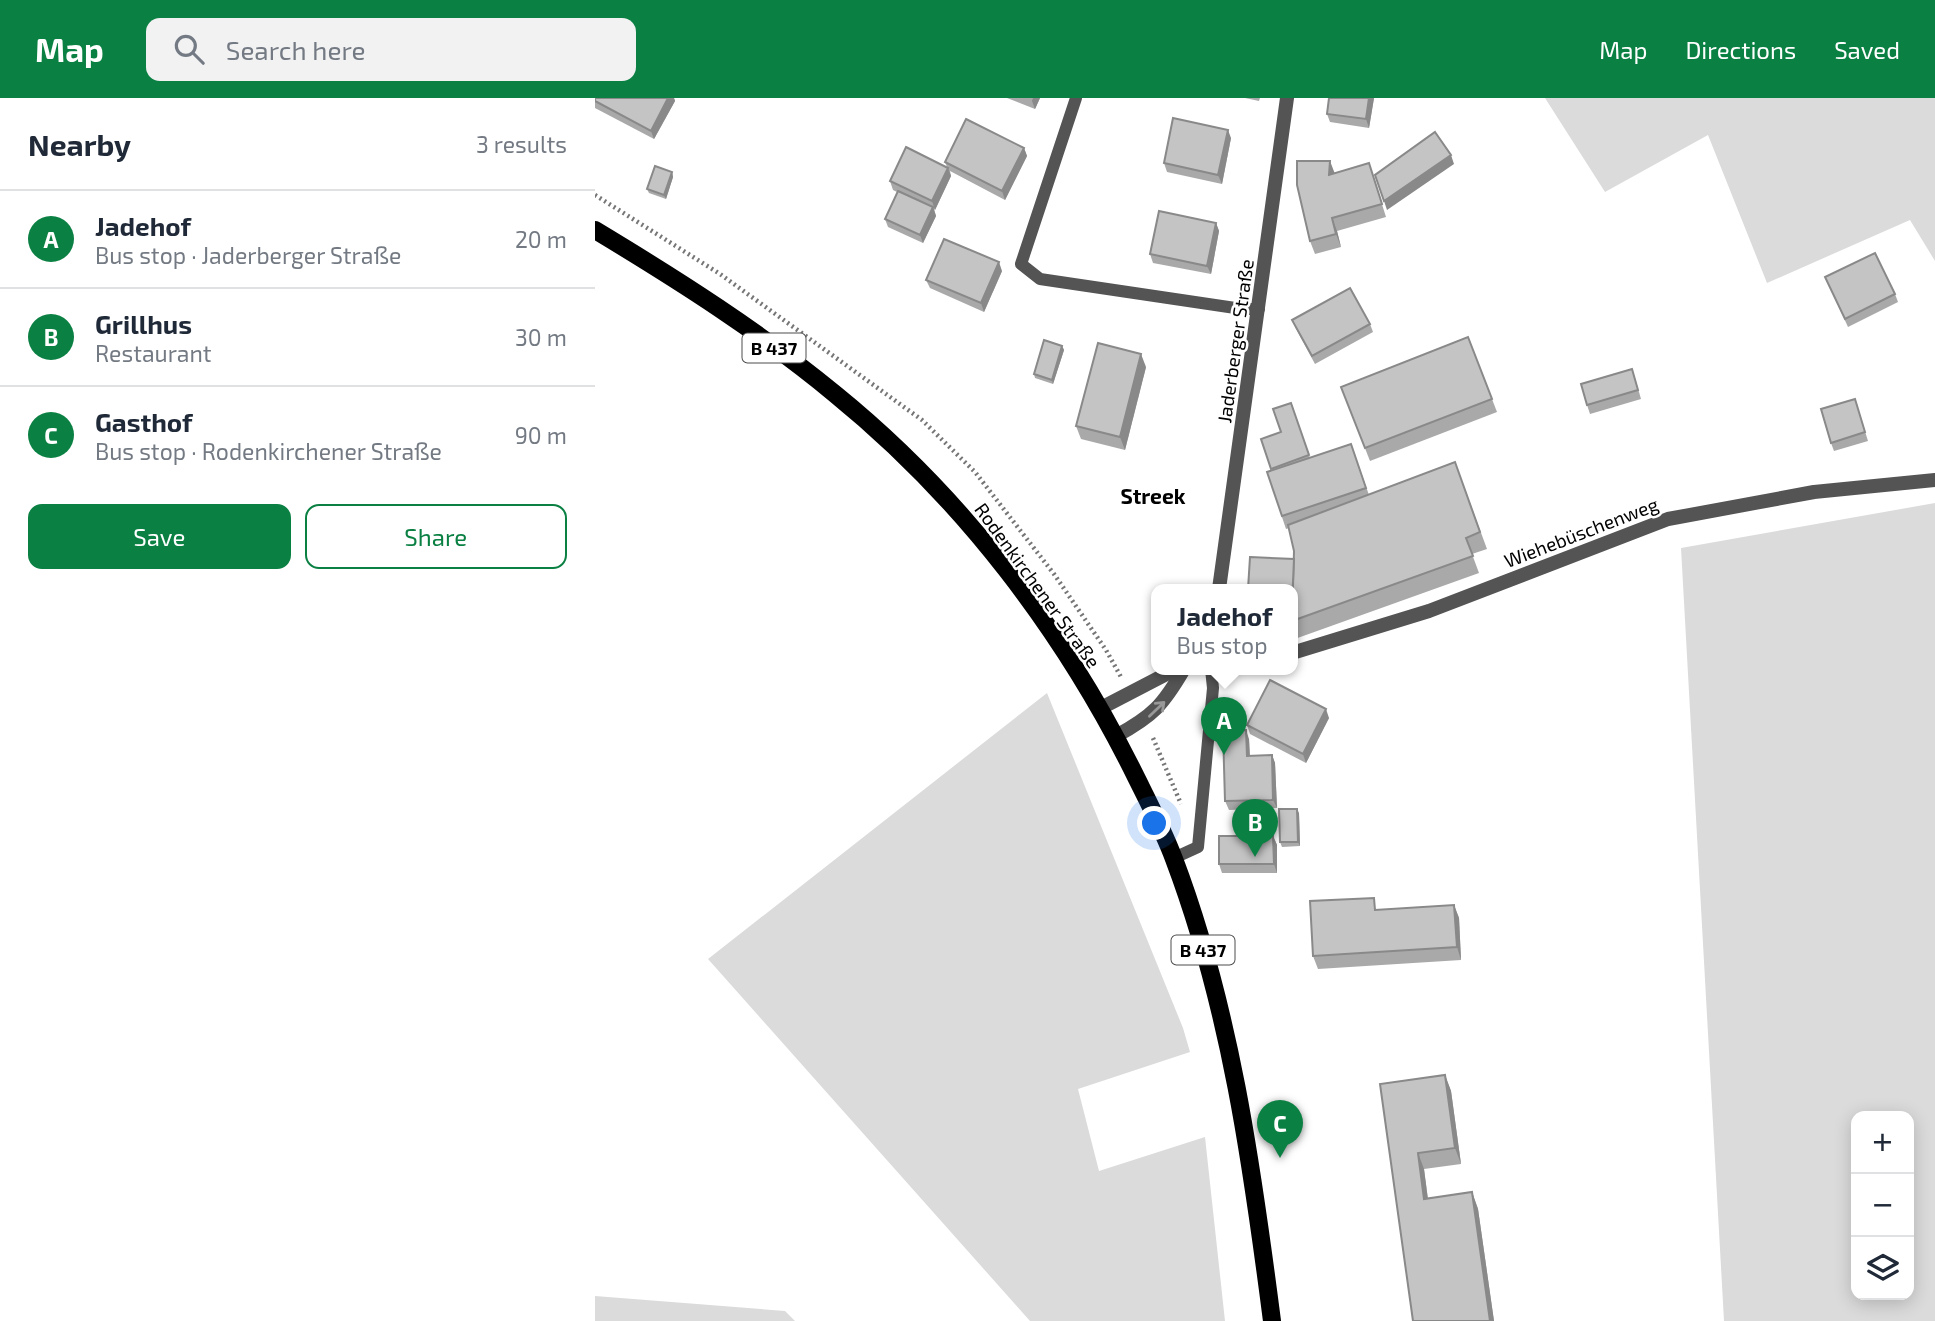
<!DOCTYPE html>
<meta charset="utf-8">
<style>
body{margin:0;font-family:"Exo 2",sans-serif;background:#f2f2f3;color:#1f2937}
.controls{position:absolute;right:21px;bottom:21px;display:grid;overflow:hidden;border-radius:14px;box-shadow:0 4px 18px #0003}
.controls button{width:63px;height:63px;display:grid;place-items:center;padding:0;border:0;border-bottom:2px solid #e0e1e3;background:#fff;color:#1f2937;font:35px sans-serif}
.you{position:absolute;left:560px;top:726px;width:24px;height:24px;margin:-18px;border:5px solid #fff;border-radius:50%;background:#1a73e8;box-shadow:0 0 0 10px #1a73e833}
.badge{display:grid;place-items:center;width:46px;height:46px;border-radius:50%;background:#0b8043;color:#fff;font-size:23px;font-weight:700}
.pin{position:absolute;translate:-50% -58px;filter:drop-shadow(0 2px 4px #0008)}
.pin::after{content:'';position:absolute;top:37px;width:24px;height:21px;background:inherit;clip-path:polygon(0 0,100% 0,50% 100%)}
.popup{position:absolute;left:556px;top:486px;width:147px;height:91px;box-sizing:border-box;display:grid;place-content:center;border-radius:14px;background:#fff;filter:drop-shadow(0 2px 5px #0005);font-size:23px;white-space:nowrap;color:#747a83}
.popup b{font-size:26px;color:#1f2937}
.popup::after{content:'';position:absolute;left:50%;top:100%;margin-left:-14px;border:14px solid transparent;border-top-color:#fff}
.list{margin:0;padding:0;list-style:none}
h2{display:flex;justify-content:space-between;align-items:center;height:91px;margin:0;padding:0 28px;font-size:30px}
h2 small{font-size:23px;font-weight:400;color:#747a83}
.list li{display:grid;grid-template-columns:46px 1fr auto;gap:21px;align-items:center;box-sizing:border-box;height:98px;padding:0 28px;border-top:2px solid #e0e1e3}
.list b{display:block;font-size:26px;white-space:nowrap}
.list p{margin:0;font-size:23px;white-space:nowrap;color:#747a83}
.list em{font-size:23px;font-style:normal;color:#747a83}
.actions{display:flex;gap:14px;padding:21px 28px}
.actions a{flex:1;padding:16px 0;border:2px solid #0b8043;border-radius:14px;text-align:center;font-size:24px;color:#0b8043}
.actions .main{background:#0b8043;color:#fff}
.icon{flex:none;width:38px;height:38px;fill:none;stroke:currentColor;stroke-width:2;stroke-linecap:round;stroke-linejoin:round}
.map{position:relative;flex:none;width:1340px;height:1223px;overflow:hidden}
header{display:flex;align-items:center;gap:42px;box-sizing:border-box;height:98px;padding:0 35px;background:#0b8043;color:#fff}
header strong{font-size:33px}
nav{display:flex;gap:38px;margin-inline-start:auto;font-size:24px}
.search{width:490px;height:63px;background:#f2f2f3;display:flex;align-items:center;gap:18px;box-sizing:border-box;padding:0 24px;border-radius:14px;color:#747a83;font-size:26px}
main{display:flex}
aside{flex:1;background:#fff}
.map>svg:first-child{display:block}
</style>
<header>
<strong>Map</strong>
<div class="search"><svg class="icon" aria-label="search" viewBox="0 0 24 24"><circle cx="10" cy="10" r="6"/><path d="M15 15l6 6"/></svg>Search here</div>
<nav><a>Map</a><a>Directions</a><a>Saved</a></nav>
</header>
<main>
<aside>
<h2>Nearby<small>3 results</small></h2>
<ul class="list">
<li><span class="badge">A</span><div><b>Jadehof</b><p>Bus stop · Jaderberger Straße</p></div><em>20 m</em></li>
<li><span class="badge">B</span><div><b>Grillhus</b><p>Restaurant</p></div><em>30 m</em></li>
<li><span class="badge">C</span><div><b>Gasthof</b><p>Bus stop · Rodenkirchener Straße</p></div><em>90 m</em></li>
</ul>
<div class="actions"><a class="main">Save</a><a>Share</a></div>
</aside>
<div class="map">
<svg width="1340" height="1223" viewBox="0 0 1340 1223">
<rect width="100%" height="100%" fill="#fff"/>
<g fill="#dbdbdb" fill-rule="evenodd">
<path d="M950,0h390v163l-25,-41 -143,63 -59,-148 -103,57z"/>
<path d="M1340,405v818h-211l-43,-773zM1314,1018v179h-53v-179z"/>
<path d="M452,595l136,335 7,24 -112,37 21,82 106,-34 20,184h-195l-322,-362z"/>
<path d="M0,1198l190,15 10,10h-200z"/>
</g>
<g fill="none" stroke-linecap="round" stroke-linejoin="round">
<g stroke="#767676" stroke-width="4.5" stroke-dasharray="2 3.5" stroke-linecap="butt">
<path d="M0,97l125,79 202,146 53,52 79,102 52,76 15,27"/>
<path d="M558,640l28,66"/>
</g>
<g stroke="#545454" stroke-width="12">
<path d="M481,0l-55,166 19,15 202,30h17"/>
<path d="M579,760l24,-11 15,-159 -2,-19"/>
</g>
<path stroke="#545454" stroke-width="14" d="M697,555l137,-42 239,-92 146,-27 121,-12"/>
<g stroke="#545454" stroke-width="14">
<path d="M624,491l68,-491"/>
<path d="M506,610l75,-39"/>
<path d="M521,638c37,-20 47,-31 68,-67"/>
</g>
<path stroke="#000" stroke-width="18" d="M0,132c83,50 165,102 240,164 127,103 230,238 302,385 13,26 27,53 37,80 56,148 78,306 98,462"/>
</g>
<g fill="#a9a9a9">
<path d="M0,0h79l1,3 -21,38 -59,-31z"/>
<path d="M412,0h33l-5,11z"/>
<path d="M650,0h15l-1,3z"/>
<path d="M734,0h45l-5,30 -39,-6 -3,-8z"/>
<path d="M636,40l-9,46 -55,-12 -3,-9z"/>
<path d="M429,50l3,8 -22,44 -55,-29 1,5 -16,34 -1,-1 2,7 -13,27 -35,-16 -3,-8 12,-27 -4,-2 -3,-9 57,-14 -2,-5z"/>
<path d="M774,65l17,54 -49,14 4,16 -26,7 -5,-13 24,-68z"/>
<path d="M77,74l1,5 -7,22 -17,-6 -2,-4z"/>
<path d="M621,125l3,8 -8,43 -58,-11 -3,-9z"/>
<path d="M407,173l-18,41 -54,-24 -4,-8z"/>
<path d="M1230,179l70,17 3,8 -50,25z"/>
<path d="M697,222l78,4 3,8 -58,32 -19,-35z"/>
<path d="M873,239l29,75 -127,49 -29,-74z"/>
<path d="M467,248l2,4 -11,34 -18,-6 -1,-4z"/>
<path d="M551,269l-21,83 -44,-11 -5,-13z"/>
<path d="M1040,280l6,21 -51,15 -3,-9z"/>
<path d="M1260,301l13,42 -34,10 -3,-8z"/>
<path d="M696,305l19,55 41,-14 18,51 86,-33 32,87 -15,5 7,19 -187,67v-51l2,-38 -5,-23 -3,1 -19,-57 5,-1 -11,-32 20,-7z"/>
<path d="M734,620l-23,45 -56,-29 -3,-9z"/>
<path d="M654,641l1,16h22l3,8 2,45 -48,2 -4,-9z"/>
<path d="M704,715l1,33 -18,1 -2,-5z"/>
<path d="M678,738l4,9v28h-55l-3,-9z"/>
<path d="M859,807l5,13 2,42 -143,9 -5,-13 65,-46z"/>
<path d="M850,977l6,16 10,73 -37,5 4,30 44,-7 6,17 16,112h-81l-33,-237z"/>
</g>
<g fill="#898989">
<path d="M73,0h6l1,3 -21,38 -3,-8z"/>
<path d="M438,0h7l-5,11 -3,-8z"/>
<path d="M774,0h5l-5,30 -3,-9z"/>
<path d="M633,32l3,8 -9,46 -4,-9z"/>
<path d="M429,50l3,8 -22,44 -3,-9z"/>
<path d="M856,57l3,9 -67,46 -3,-9z"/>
<path d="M735,63l5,13 -6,1z"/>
<path d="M353,70l3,8 -16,34 -3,-9z"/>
<path d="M77,74l1,5 -7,22 -2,-4z"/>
<path d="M338,109l3,9 -13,27 -3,-8z"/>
<path d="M737,120l5,13 4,16 -5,-13z"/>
<path d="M621,125l3,8 -8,43 -4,-8z"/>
<path d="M404,164l3,9 -18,41 -3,-9z"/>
<path d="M467,248l2,4 -11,34 -1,-4z"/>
<path d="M546,256l5,13 -21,83 -5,-13z"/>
<path d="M731,611l3,9 -23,45 -3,-9z"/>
<path d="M651,632l3,9 1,25 -3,-8z"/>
<path d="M677,657l3,8 2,45 -4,-8z"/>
<path d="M702,711l2,4 1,33 -2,-4z"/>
<path d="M678,738l4,9v28l-3,-9z"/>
<path d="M859,807l5,13 2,42 -4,-13z"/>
<path d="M850,977l6,16 10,73 -6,-16z"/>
<path d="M823,1055l6,16 6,47 -6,-17z"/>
<path d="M877,1094l6,17 16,112h-4z"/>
</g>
<g fill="#c4c4c4" stroke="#898989" stroke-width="2">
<path d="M0,0h73l-17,33 -56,-30z"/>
<path d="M734,0h40l-3,21 -39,-5z"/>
<path d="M578,20l55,12 -10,45 -54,-12z"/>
<path d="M371,21l58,29 -22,43 -57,-29z"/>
<path d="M840,34l16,23 -67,46 -9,-26z"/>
<path d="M311,49l42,21 -16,33 -42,-20z"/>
<path d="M702,63h33l-1,14 40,-12 13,41 -50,14 4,16 -26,7 -13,-56z"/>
<path d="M60,68l17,6 -8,23 -17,-6z"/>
<path d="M303,93l35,16 -13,28 -35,-16z"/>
<path d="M564,113l57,12 -9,43 -57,-12z"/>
<path d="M349,141l55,23 -18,41 -55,-23z"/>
<path d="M1280,155l20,41 -50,25 -20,-42z"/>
<path d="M755,190l20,36 -58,32 -20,-36z"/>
<path d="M873,239l24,62 -127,49 -24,-61z"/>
<path d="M449,242l18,6 -10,34 -18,-6z"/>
<path d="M503,245l43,11 -21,83 -44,-11z"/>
<path d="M1037,271l6,21 -51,15 -6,-21z"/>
<path d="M1260,301l10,33 -34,11 -10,-34z"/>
<path d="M696,305l18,52 -38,14 -10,-30 20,-7 -8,-23z"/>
<path d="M756,346l15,44 -84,28 -15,-44z"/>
<path d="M860,364l25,70 -14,6 7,18 -181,65 2,-70 -6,-26z"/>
<path d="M655,459l44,2 -2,45v-15h-44z"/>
<path d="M675,582l56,29 -23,45 -56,-29z"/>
<path d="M651,632l1,26 25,-1 1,45 -48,1 -2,-70z"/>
<path d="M684,711h18l1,33h-18z"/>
<path d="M624,738h54l1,28h-55z"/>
<path d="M779,800l1,12 79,-5 3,42 -144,9 -3,-55z"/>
<path d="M850,977l10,73 -37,5 6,46 48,-7 18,129h-77l-33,-237z"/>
</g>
<defs><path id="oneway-shaft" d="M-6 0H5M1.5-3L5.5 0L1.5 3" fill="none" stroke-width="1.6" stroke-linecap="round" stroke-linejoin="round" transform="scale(1.75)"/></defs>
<use stroke="#989898" href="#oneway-shaft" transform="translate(562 611) rotate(-44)"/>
<g text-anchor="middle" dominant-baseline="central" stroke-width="5" stroke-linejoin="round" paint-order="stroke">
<g fill="#fff" stroke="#4c4c4c" stroke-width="2">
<rect x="147.5" y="235.5" width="63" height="29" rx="5"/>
<rect x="576.5" y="837.5" width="63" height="29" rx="5"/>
</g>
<g font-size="18" font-weight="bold" fill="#000">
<text x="179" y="250">B 437</text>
<text x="608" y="852">B 437</text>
</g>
<g font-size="19" fill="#000" stroke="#fff">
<text transform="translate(640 243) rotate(-82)">Jaderberger Straße</text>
<text transform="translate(986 434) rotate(-21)">Wiehebüschenweg</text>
<text transform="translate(443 487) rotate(54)">Rodenkirchener Straße</text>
</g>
<g font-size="21" font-weight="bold" fill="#000" stroke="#fff">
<text x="558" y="397">Streek</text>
</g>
</g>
</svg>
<div class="controls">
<button>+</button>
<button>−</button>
<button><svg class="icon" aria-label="layers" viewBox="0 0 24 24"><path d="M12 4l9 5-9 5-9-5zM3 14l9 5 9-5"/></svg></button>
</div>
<div class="you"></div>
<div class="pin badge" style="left:629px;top:657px">A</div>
<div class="popup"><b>Jadehof</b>Bus stop</div>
<div class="pin badge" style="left:660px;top:759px">B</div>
<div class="pin badge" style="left:685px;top:1060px">C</div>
</div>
</main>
